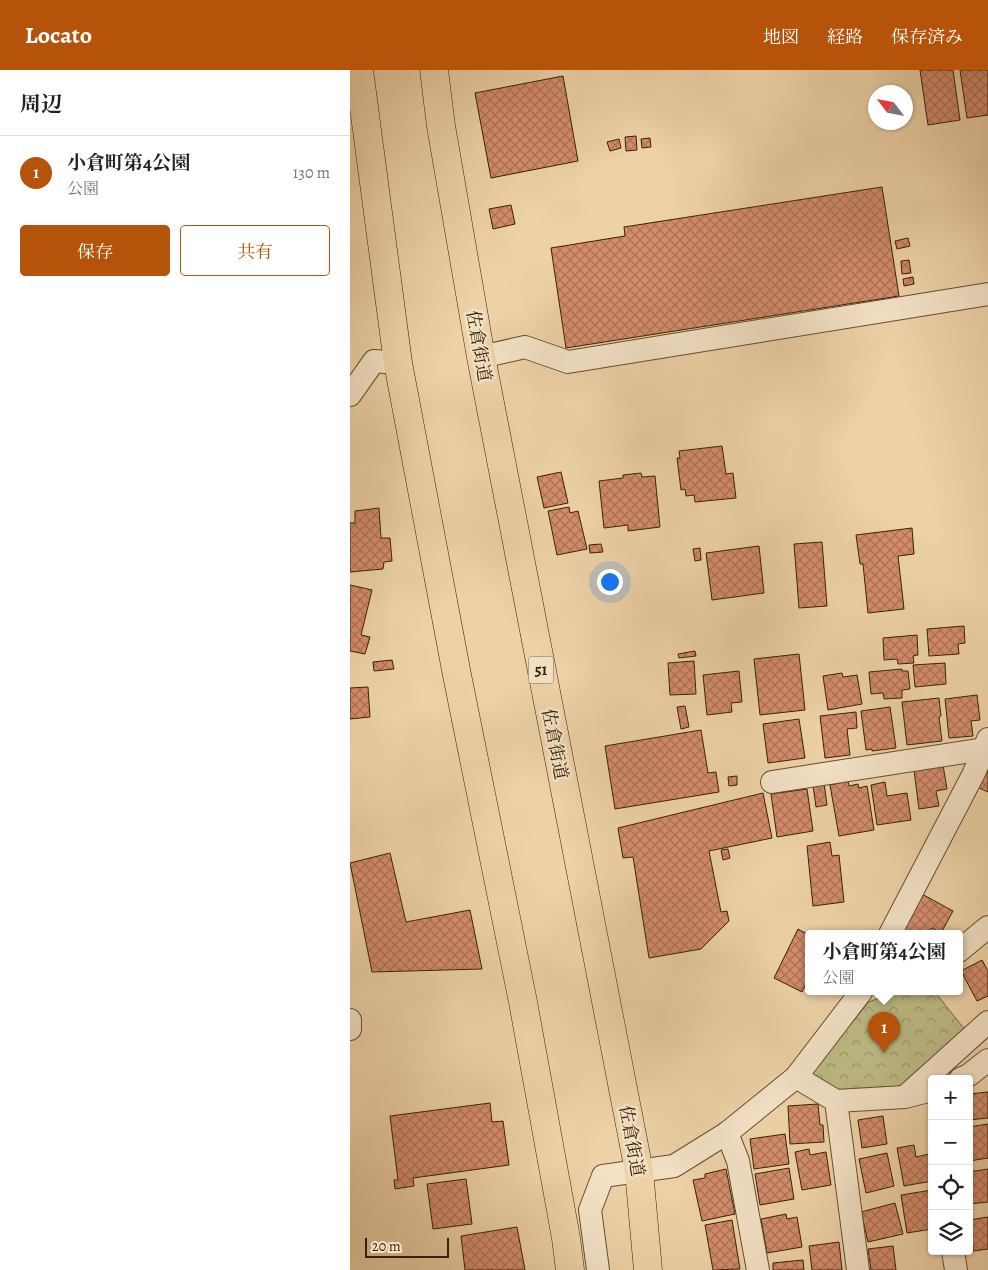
<!DOCTYPE html>
<html lang="ja">
<meta charset="utf-8">
<style>
body{margin:0;font-family:Alegreya,"Noto Serif JP",serif;background:#f6f6f6;color:#222}
.controls{position:absolute;right:15px;bottom:15px;display:grid;overflow:hidden;border-radius:5px;box-shadow:0 1px 4px #0004}
.controls button{width:45px;height:45px;display:grid;place-items:center;padding:0;border:0;border-bottom:1px solid #e0e0e0;background:#fff;color:#222;font:25px sans-serif}
.compass{position:absolute;left:518px;top:15px;width:45px;height:45px;border-radius:50%;background:#fff;box-shadow:0 1px 4px #0004;rotate:302deg}
.scale{position:absolute;left:15px;bottom:12px;width:84px;box-sizing:border-box;padding-left:5px;border:2px solid #382203;border-top:0;font-size:14px;line-height:18px;white-space:nowrap;color:#382203;-webkit-text-stroke:4px #f3e1c6;paint-order:stroke}
.you{position:absolute;left:259px;top:511px;width:18px;height:18px;margin:-12px;border:4px solid #fff;border-radius:50%;background:#1a73e8;box-shadow:0 0 0 8px #1a73e833}
.badge{display:grid;place-items:center;width:32px;height:32px;border-radius:50%;background:#b45309;color:#fff;font-size:16px;font-weight:700}
.pin{position:absolute;translate:-50% -41px;filter:drop-shadow(0 1px 2px #0008)}
.pin::after{content:'';position:absolute;top:26px;width:18px;height:15px;background:inherit;clip-path:polygon(0 0,100% 0,50% 100%)}
.popup{position:absolute;left:455px;top:860px;width:158px;height:65px;box-sizing:border-box;display:grid;place-content:center;border-radius:5px;background:#fff;filter:drop-shadow(0 1px 4px #0005);font-size:16px;white-space:nowrap;color:#767676}
.popup b{font-size:19px;color:#222}
.popup::after{content:'';position:absolute;left:50%;top:100%;margin-left:-10px;border:10px solid transparent;border-top-color:#fff}
.list{margin:0;padding:0;list-style:none}
h2{display:flex;justify-content:space-between;align-items:center;height:65px;margin:0;padding:0 20px;font-size:21px}
h2 small{font-size:16px;font-weight:400;color:#767676}
.list li{display:grid;grid-template-columns:32px 1fr auto;gap:15px;align-items:center;box-sizing:border-box;height:75px;padding:0 20px;border-top:1px solid #e0e0e0}
.list b{display:block;font-size:19px;white-space:nowrap}
.list p{margin:0;font-size:16px;white-space:nowrap;color:#767676}
.list em{font-size:16px;font-style:normal;color:#767676}
.actions{display:flex;gap:10px;padding:15px 20px}
.actions a{flex:1;padding:11px 0;border:1px solid #b45309;border-radius:5px;text-align:center;font-size:18px;color:#b45309}
.actions .main{background:#b45309;color:#fff}
.icon{flex:none;width:28px;height:28px;fill:none;stroke:currentColor;stroke-width:2;stroke-linecap:round;stroke-linejoin:round}
.map{position:relative;flex:none;width:638px;height:1200px;overflow:hidden}
header{display:flex;align-items:center;gap:30px;box-sizing:border-box;height:70px;padding:0 25px;background:#b45309;color:#fff}
header strong{font-size:24px}
nav{display:flex;gap:28px;margin-inline-start:auto;font-size:18px}
main{display:flex}
aside{flex:1;background:#fff}
.map>svg:first-child{display:block}
</style>
<header>
<strong>Locato</strong>
<nav><a>地図</a><a>経路</a><a>保存済み</a></nav>
</header>
<main>
<aside>
<h2>周辺<small></small></h2>
<ul class="list">
<li><span class="badge">1</span><div><b>小倉町第4公園</b><p>公園</p></div><em>130 m</em></li>
</ul>
<div class="actions"><a class="main">保存</a><a>共有</a></div>
</aside>
<div class="map">
<svg width="638" height="1200" viewBox="0 0 638 1200">
<defs>
<pattern id="park-crowns" width="20" height="18" patternUnits="userSpaceOnUse" patternTransform="scale(1.25)"><rect width="20" height="18" fill="#bdba84"/><path d="M2 6a3 3 0 1 1 6 0M12 15a3 3 0 1 1 6 0" fill="none" stroke="#9b976a"/></pattern>
<pattern id="building-cross-hatch" width="8" height="8" patternUnits="userSpaceOnUse" patternTransform="scale(1.25)"><rect width="8" height="8" fill="#d48c6d"/><path d="M0 0l8 8M0 8l8-8" fill="none" stroke="#ad7257"/></pattern>
</defs>
<rect width="100%" height="100%" fill="#edd1a7"/>
<filter id="stains"><feTurbulence type="fractalNoise" baseFrequency=".004" numOctaves="4"/><feColorMatrix values="0 0 0 0 .2 0 0 0 0 .09 0 0 0 0 .02 0 0 0 .5 -.17"/></filter>
<radialGradient id="worn" r=".72"><stop offset=".6" stop-color="#630" stop-opacity="0"/><stop offset="1" stop-color="#630" stop-opacity=".3"/></radialGradient>
<path fill="url(#park-crowns)" stroke="#7a6e44" d="M544,922h41l31,39 -65,60 -65,6 -29,-22 62,-73z"/>
<g fill="url(#building-cross-hatch)" stroke="#382203">
<path d="M570,0h33l7,50 -32,5z"/>
<path d="M610,0h28v45l-21,3z"/>
<path d="M213,6l15,85 -87,17 -16,-85z"/>
<path d="M286,66l1,14 -11,1 -1,-14z"/>
<path d="M300,68l1,9 -9,1 -1,-9z"/>
<path d="M269,69l2,9 -11,3 -3,-9z"/>
<path d="M532,117l17,109 -333,52 -15,-100 74,-12 -1,-9z"/>
<path d="M161,135l4,19 -22,5 -4,-20z"/>
<path d="M558,168l2,8 -13,3 -2,-8z"/>
<path d="M559,190l2,13 -9,1 -1,-13z"/>
<path d="M563,207l1,7 -10,2 -1,-7z"/>
<path d="M372,376l4,28 7,-1 3,25 -41,4 -1,-7 -8,1 -1,-7 -4,1 -4,-32h3l-1,-7z"/>
<path d="M211,402l7,31 -24,5 -7,-31z"/>
<path d="M291,403l1,4 13,-1 5,51 -32,4v-6l-24,3 -5,-47 24,-3v-3z"/>
<path d="M219,437l1,6 8,-2 9,38 -30,6 -9,-44z"/>
<path d="M29,438l2,30h9l2,23 -8,1 -1,7 -33,3v-49h5v-12z"/>
<path d="M562,458l2,26 -16,2 6,53 -36,4 -5,-49h-3l-4,-29z"/>
<path d="M472,472l5,64 -28,2 -5,-64z"/>
<path d="M251,474l2,8 -13,1 -1,-8z"/>
<path d="M409,476l5,47 -52,7 -6,-47z"/>
<path d="M350,478l1,12 -6,1 -2,-12z"/>
<path d="M0,515l22,5 -11,45 9,2 -5,17 -15,-3z"/>
<path d="M614,556l1,17 -7,1 1,10 -30,2 -2,-27z"/>
<path d="M567,565l1,20 -5,1 1,7 -16,1 -1,-5 -13,1 -1,-22z"/>
<path d="M345,581l1,5 -17,2 -1,-4z"/>
<path d="M449,584l6,56 -45,5 -6,-56z"/>
<path d="M42,590l2,9 -20,2 -1,-9z"/>
<path d="M344,591l2,33 -26,1 -2,-32z"/>
<path d="M595,593l1,21 -31,3 -2,-22z"/>
<path d="M552,599v2h6l2,18 -8,1v8l-18,1 -1,-6 -12,1 -2,-22z"/>
<path d="M389,601l3,31 -11,1 1,9 -25,3 -4,-40z"/>
<path d="M492,603l1,4 14,-2 5,29 -34,6 -5,-34z"/>
<path d="M18,617l2,30 -20,2v-31z"/>
<path d="M627,625l3,25 -9,1 2,15 -24,2 -4,-39z"/>
<path d="M589,628l2,18 -2,1 3,24 -35,4 -5,-43z"/>
<path d="M335,636l4,21 -8,2 -4,-22z"/>
<path d="M540,637l6,41 -24,3v-2l-6,1 -5,-39z"/>
<path d="M506,642l1,16 -10,1 3,26 -25,3 -5,-42z"/>
<path d="M449,649l6,39 -37,5 -5,-39z"/>
<path d="M351,660l7,43 8,-1 3,20 -104,17 -10,-63z"/>
<path d="M638,691v31l-13,-6z"/>
<path d="M593,695l4,24 -11,2 3,15 -20,3 -5,-39z"/>
<path d="M387,706v9l-8,1 -1,-9z"/>
<path d="M498,711l1,5 9,-2 1,4 8,-2 7,44 -35,6 -9,-51z"/>
<path d="M535,712l2,14 20,-3 4,27 -34,5 -6,-40z"/>
<path d="M474,713l3,22 -11,2 -3,-22z"/>
<path d="M457,719l6,42 -36,6 -6,-43z"/>
<path d="M413,723l9,45 -63,13 12,61 6,-1 2,10 -28,28 -52,9 -16,-101 -10,1 -5,-30z"/>
<path d="M480,772l2,14 7,-1 5,47 -31,4 -6,-60z"/>
<path d="M378,779l2,9 -7,2 -2,-10z"/>
<path d="M40,783l16,69 64,-12 12,59 -110,3 -22,-109z"/>
<path d="M570,823l33,18 -12,22 -9,-5 -4,6h-30z"/>
<path d="M448,859l11,6v43l-7,14 -28,-14z"/>
<path d="M632,890l6,11v25l-11,5 -16,-30z"/>
<path d="M638,1022v26l-19,2v-26z"/>
<path d="M140,1033l2,19 11,-1 6,44 -96,13 1,8 -19,3 -1,-9h4l-8,-64z"/>
<path d="M468,1034l2,21h3l1,17 -34,2 -2,-38z"/>
<path d="M533,1046l4,28 -25,4 -4,-28z"/>
<path d="M638,1054v34l-19,3v-34z"/>
<path d="M435,1064l4,30 -35,5 -4,-30z"/>
<path d="M564,1075l2,12 13,-3 3,27 -28,5 -7,-38z"/>
<path d="M459,1079l1,6 16,-3 5,33 -29,5 -7,-38z"/>
<path d="M537,1083l7,33 -28,7 -7,-34z"/>
<path d="M439,1098l5,31 -34,6 -5,-31z"/>
<path d="M376,1099l9,45 -33,7 -9,-41 12,-2v-4z"/>
<path d="M638,1099v33l-19,2v-32z"/>
<path d="M116,1109l6,45 -39,5 -6,-45z"/>
<path d="M582,1120v39l-25,4 -6,-38z"/>
<path d="M545,1133l8,31 -35,8 -7,-30z"/>
<path d="M436,1144l1,5 10,-2 5,30 -35,6 -6,-34z"/>
<path d="M638,1147v32l-15,2v-5h-4v-26z"/>
<path d="M382,1150l8,49 -27,1 -8,-45z"/>
<path d="M167,1157l8,43h-60l-4,-34z"/>
<path d="M489,1172l3,28h-30l-3,-24z"/>
<path d="M543,1176l3,24h-25l-3,-21z"/>
<path d="M453,1190l1,10h-31v-7z"/>
</g>
<g fill="none" stroke-linecap="round" stroke-linejoin="round">
<defs>
<g id="street">
<path d="M131,287l44,-10 43,15 420,-68"/>
<path d="M0,325l24,-34 24,2"/>
<path d="M422,712l212,-33"/>
<path d="M540,864l84,-161 14,-34"/>
<path d="M609,881l29,-24"/>
<path d="M0,950v9"/>
<path d="M446,1007l40,24 69,-4 27,-7"/>
<path d="M610,1009l9,-4 19,-15"/>
<path d="M557,1025l81,-73"/>
<path d="M486,1031l22,169"/>
<path d="M377,1063l11,28 20,109"/>
<path d="M603,1181l3,19"/>
<path d="M248,1200l-8,-60 13,-34 71,-10 53,-33 69,-56 65,-85"/>
</g>
<g id="highway">
<path d="M9,0l39,293 59,312 66,327 43,236 4,32"/>
<path d="M84,0l7,56 40,231 158,814 9,99"/>
</g>
</defs>
<use href="#street" stroke="#654e2c" stroke-width="24"/>
<use href="#highway" stroke="#382203" stroke-width="29"/>
<use href="#street" stroke="#f3e1c6" stroke-width="22"/>
<use href="#highway" stroke="#edd1a7" stroke-width="28"/>
</g>
<g text-anchor="middle" dominant-baseline="central" stroke-width="5" stroke-linejoin="round" paint-order="stroke">
<rect fill="#f3e1c6" stroke="#705b3e" stroke-width="1" x="178.5" y="586.5" width="25" height="27" rx="4"/>
<g font-size="16" font-weight="bold" fill="#382203">
<text x="191" y="600">51</text>
</g>
<g font-size="18" fill="#382203" stroke="#f3e1c6">
<text transform="translate(129 276) rotate(80)">佐倉街道</text>
<text transform="translate(205 674) rotate(79)">佐倉街道</text>
<text transform="translate(282 1071) rotate(80)">佐倉街道</text>
</g>
</g>
<rect width="100%" height="100%" filter="url(#stains)"/>
<rect width="100%" height="100%" fill="url(#worn)"/>
</svg>
<div class="controls">
<button>+</button>
<button>−</button>
<button><svg class="icon" aria-label="locate" viewBox="0 0 24 24"><circle cx="12" cy="12" r="6"/><path d="M12 2v4M12 18v4M2 12h4M18 12h4"/></svg></button>
<button><svg class="icon" aria-label="layers" viewBox="0 0 24 24"><path d="M12 4l9 5-9 5-9-5zM3 14l9 5 9-5"/></svg></button>
</div>
<svg class="compass" viewBox="-18 -18 36 36"><path d="M0-13l5 13h-10z" fill="#e53935"/><path d="M0 13l5-13h-10z" fill="#767676"/></svg>
<div class="scale">20 m</div>
<div class="you"></div>
<div class="pin badge" style="left:534px;top:983px">1</div>
<div class="popup"><b>小倉町第4公園</b>公園</div>
</div>
</main>
